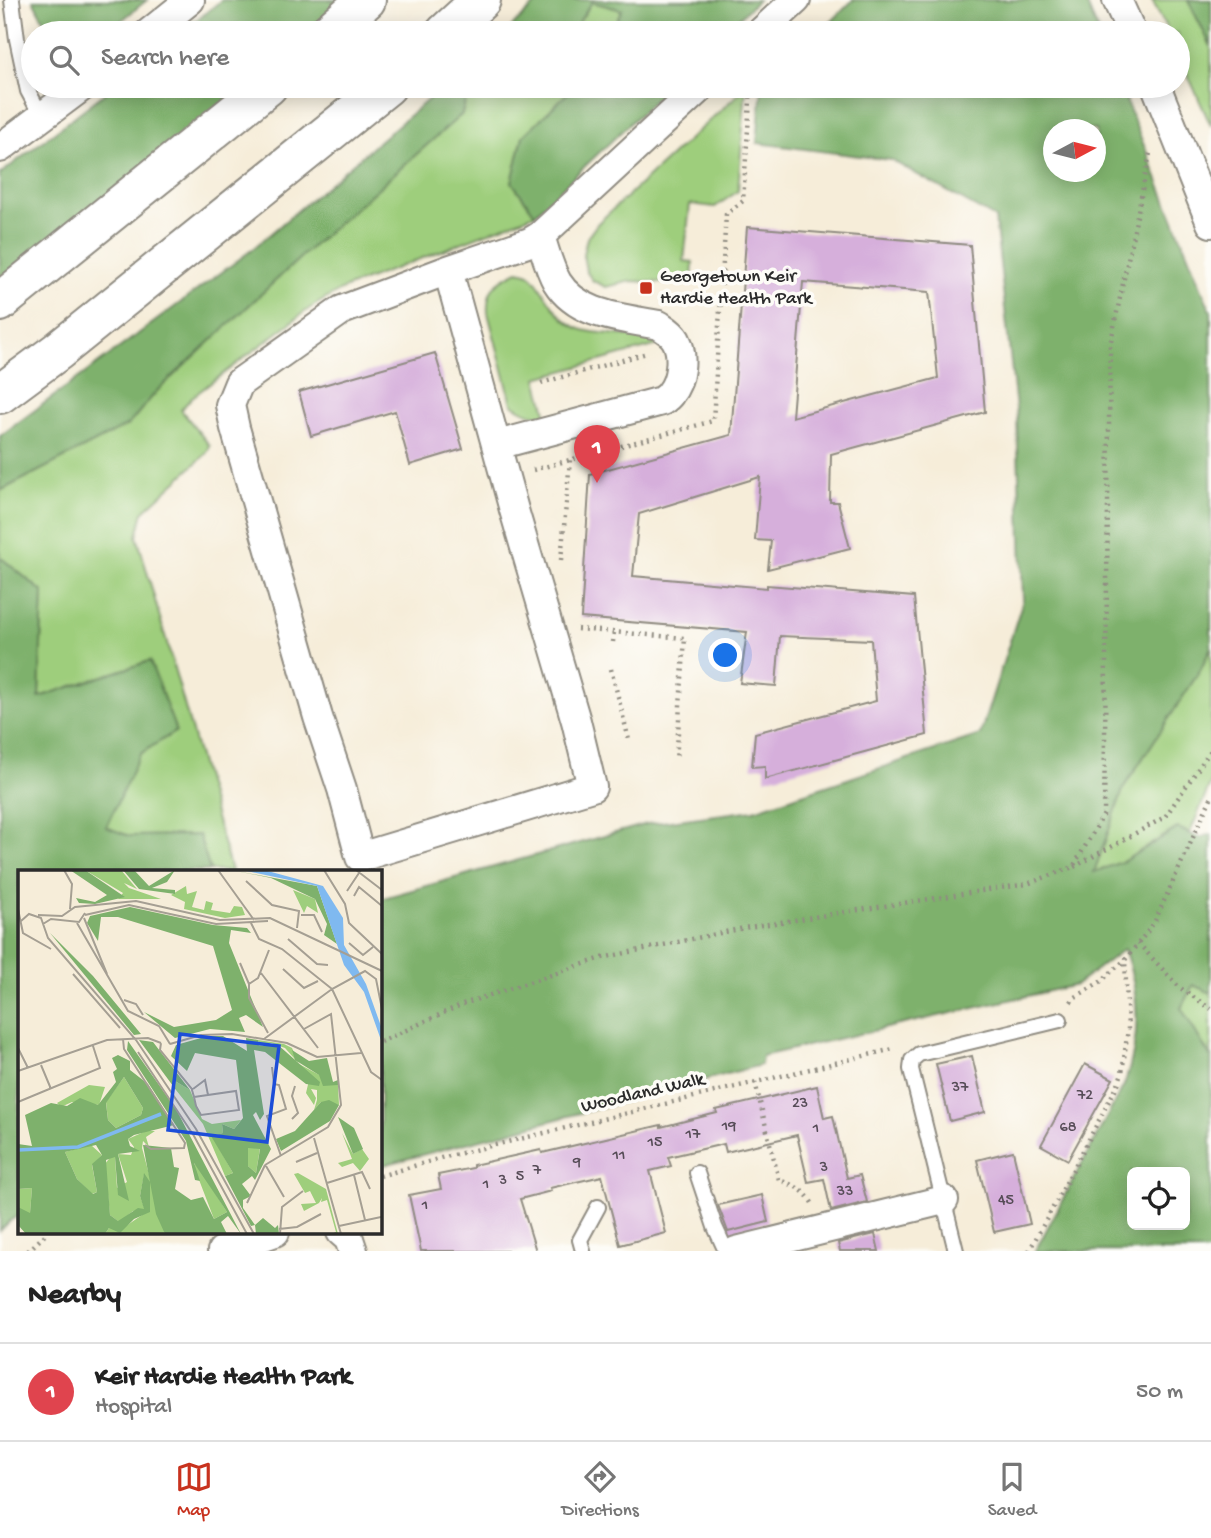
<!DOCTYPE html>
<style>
body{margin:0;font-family:"Gochi Hand",sans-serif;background:#f6f6f6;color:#222}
.controls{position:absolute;right:21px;bottom:21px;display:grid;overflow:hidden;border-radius:10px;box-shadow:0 4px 18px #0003}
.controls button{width:63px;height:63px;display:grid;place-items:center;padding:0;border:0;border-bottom:2px solid #e0e0e0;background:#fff;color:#222;font:35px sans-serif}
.compass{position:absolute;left:1043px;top:119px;width:63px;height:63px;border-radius:50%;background:#fff;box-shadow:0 4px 18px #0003;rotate:83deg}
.you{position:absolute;left:726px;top:656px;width:24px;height:24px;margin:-18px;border:5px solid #fff;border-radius:50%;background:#1a73e8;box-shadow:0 0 0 10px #1a73e833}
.badge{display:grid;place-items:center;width:46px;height:46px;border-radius:50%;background:#c8321e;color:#fff;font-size:23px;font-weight:700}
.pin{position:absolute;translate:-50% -58px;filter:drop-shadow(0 2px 4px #0008)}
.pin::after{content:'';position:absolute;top:37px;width:24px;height:21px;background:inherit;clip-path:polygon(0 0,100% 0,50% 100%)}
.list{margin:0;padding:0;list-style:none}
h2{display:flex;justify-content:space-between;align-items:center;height:91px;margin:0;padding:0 28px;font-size:30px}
h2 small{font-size:23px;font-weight:400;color:#767676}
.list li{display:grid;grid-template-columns:46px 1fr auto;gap:21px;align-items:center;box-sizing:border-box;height:98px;padding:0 28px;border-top:2px solid #e0e0e0}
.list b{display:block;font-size:26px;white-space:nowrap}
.list p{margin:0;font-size:23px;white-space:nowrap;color:#767676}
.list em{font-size:23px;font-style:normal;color:#767676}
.icon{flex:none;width:38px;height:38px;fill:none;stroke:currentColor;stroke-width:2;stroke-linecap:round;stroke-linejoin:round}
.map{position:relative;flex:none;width:1211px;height:1251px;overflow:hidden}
.search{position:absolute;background:#fff;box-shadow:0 4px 18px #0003;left:21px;right:21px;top:21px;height:77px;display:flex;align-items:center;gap:18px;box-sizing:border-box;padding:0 24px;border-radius:38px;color:#767676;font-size:26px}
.sheet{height:189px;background:#fff}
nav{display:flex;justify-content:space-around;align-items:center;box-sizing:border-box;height:98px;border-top:2px solid #e0e0e0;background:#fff;font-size:19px;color:#767676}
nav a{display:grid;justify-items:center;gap:4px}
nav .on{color:#c8321e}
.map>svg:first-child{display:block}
</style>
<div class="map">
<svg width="1211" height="1251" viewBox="0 0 1211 1251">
<rect width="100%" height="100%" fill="#fdfcf7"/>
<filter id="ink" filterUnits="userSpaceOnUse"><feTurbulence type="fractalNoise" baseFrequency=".0143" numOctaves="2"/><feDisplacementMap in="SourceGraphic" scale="14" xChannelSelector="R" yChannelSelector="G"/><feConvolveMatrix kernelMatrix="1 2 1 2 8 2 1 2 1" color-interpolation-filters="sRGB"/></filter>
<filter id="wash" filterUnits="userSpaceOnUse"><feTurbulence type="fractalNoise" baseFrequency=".00686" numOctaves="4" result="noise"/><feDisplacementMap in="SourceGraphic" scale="28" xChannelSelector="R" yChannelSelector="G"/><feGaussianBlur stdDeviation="1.57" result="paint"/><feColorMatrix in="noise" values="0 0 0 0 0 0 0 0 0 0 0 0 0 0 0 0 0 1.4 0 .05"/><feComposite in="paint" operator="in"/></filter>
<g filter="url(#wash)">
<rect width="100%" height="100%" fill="#f6edd9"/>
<g fill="#9ece7c" stroke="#647c54" stroke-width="2">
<path d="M1152,0h36l23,46v80l-33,-73v-20h-9z"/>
<path d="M592,2l30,8 -12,23h-38z"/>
<path d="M469,86h106l-52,50 -11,46 23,32 -192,75 -33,19 -119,90 -10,12 29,36 -4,8 -63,58 -6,24 94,335h-21l-12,-36 -69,1 -24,-9 35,-73 36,-23 -27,-70 -110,36 4,-105 -43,-35v-66l128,-66 29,-34 161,-150 144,-127z"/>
<path d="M746,87l-8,104 -23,16 -25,-3 -6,57 9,1 -1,22 -60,-3 -26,6 -13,-6 -7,-10 -3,-17 4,-16 11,-15z"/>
<path d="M518,271c3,1 8,1 11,3 5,3 10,11 13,16 10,15 20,32 38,39 21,8 63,2 78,16l-121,33 10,38c-14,0 -23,-4 -35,-12l-24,-91c-2,-25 9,-32 30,-42z"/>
<path d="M1211,647v135l-21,51 -13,-5 -53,33 -30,12 30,-86 77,-118z"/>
<path d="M1193,985l18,8v65l-30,-50z"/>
</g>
<g fill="#7eb16c" stroke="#546e4c" stroke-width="2" fill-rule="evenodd">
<path d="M33,0h114l-41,33h-56z"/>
<path d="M222,0h125l-38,33h-129z"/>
<path d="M540,0h218l-35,33h-113l12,-23 -30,-8 -20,31h-67z"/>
<path d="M853,0h232l14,33h-275l2,-6z"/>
<path d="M1188,0h23v46z"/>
<path d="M114,86h133l-247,193v-105z"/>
<path d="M469,86l-7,28 -144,127 -161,150 -29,34 -128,66v-55l249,-184 188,-160z"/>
<path d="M575,86h94l-134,128 -23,-32 11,-46z"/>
<path d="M762,86h358l91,226v335l-10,22 -77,118 -30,85 30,-11 54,-33 21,10 12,-4v159l-18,-8 -12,23 30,50v193h-176l89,-166c17,-46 17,-90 0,-136l-48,36 -314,71 -1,9 -381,101v-267l267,-75 107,-14 226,-75 43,-135 -6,-182 -22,-200 -104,-58 -134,-17zM1054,130h42v42h-42zM1132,1172h53v53h-53z"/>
<path d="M0,557l43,35 -4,105 111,-36 26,70 -36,23 -34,73 23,9 70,-1 11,36h-191v344l-9,6 -10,10z"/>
</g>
<g id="blocks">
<g fill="#d6afdb" fill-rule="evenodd">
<path d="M747,227l223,18 15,167 -154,42 -1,48h8l12,46 -82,21 3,-28 -16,-1 5,-63 -121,37 -6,62 134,12v-3l147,12 13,138 -162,44v-13l-13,1 3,-34 121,-32 -5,-61 -91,-4 -4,50 -36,-3 7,-51 -166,-14 9,-144 141,-39zM803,282l126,10 9,86 -146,39z"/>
<path d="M435,353l28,96 -53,16 -15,-54 -84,25 -12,-44z"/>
<path d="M972,1056l13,56 -35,9 -14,-57z"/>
<path d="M1085,1064l28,15 -45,81 -27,-15z"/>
<path d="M817,1086l7,32 9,-2 14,62 13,-3 7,27 -36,9 -7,-32 -16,3 -11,-47 -71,17 -2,-8 -56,13 3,9 -21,5 16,62 -46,12 -18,-69 -52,12 1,3 -31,8 16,52h-115l-12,-56 32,-6 -3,-14 35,-7v-3l68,-15 1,3 119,-28v2l56,-14 -1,-3z"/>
<path d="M1013,1151l17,73 -36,8 -17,-72z"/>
<path d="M762,1195l6,27 -40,10 -10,-27z"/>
<path d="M875,1234l4,17h-39l-2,-8z"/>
</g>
</g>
</g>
<g filter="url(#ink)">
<use href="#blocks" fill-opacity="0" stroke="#908c82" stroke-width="2"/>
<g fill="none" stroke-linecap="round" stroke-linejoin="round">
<defs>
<g id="service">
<path d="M12,0l5,39 11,52 14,26"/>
<path d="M697,1173l18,54 11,24"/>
<path d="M583,1251l-3,-11 18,-33"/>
<path d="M956,1251l-45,-182 1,-9 7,-6 141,-34"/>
</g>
<g id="minor">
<path d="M1117,0l15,33"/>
<path d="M149,33l41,-33"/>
<path d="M760,33l36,-33"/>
<path d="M1156,86l55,137"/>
<path d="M0,148l83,-62"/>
<path d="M448,270l66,240 62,211 16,66 -232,70 -18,-68 -24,-72 -83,-289 -5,-23 9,-22 103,-73 106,-40 82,-28 10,-6 162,-150"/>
<path d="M497,445l165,-44c3,-2 6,-4 8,-7 11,-13 14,-39 6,-54 -4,-7 -11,-11 -17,-15 -36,-7 -81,-9 -102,-43 -8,-14 -12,-31 -17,-46"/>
<path d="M341,1232l8,7 4,12"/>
<path d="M222,1251l53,-19"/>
<path d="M736,1251l208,-51"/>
</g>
<g id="trunk">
<path d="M328,33l38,-33"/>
<path d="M445,33l36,-33"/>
<path d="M0,302l268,-216"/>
<path d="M0,394l58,-43 329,-265"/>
</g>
</defs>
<use href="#service" stroke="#908c82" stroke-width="18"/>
<use href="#minor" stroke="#908c82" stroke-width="32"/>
<use href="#trunk" stroke="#908c82" stroke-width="42"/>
<g stroke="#908c82" stroke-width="4.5" stroke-dasharray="2 5" stroke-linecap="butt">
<path d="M541,383l106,-30"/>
<path d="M533,470l180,-49 13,-207 17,-13 8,-115"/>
<path d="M561,560l9,-100"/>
<path d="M577,629l108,9 -9,122"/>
<path d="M613,642l1,-10"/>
<path d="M611,669l18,71"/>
<path d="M1074,867l91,-50 46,-67"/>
<path d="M1138,943l41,44 32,22"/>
<path d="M1071,1002l3,-4 26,-16 25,-22"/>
<path d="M380,1042l83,-38 139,-46 147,-31 278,-43 46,-17 31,-53 6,-468 40,-193"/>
<path d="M755,1082l24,98c15,5 26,10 33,23"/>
<path d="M380,1176l61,-18 452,-109"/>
<path d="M28,1251l20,-19"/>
<path d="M1029,1251l28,-51 61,-116 4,-11 6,-44 -3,-69 29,-37 57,-125"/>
</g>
<use href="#service" stroke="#fff" stroke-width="14"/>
<use href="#minor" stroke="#fff" stroke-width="28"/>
<use href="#trunk" stroke="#fff" stroke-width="38"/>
</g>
</g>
<rect fill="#c8321e" stroke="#fdfcf7" stroke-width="2.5" x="639" y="281" width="14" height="14" rx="3.5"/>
<g text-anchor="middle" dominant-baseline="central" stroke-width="7" stroke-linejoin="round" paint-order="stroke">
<g font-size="16" fill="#564c57">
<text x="960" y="1088">37</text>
<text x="1085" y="1096">72</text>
<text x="800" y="1104">23</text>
<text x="729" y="1127">19</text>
<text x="1068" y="1128">68</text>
<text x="816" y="1129">1</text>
<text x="693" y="1135">17</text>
<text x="655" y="1143">15</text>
<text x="619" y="1156">11</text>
<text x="577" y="1163">9</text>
<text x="824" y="1168">3</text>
<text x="537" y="1171">7</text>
<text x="520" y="1177">5</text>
<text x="503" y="1181">3</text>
<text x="486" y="1185">1</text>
<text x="845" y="1192">33</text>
<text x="1006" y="1201">45</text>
<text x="425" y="1206">1</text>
</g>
<g font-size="19" fill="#2b2b2b" stroke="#fdfcf7" text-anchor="start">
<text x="660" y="277">Georgetown Keir<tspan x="660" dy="22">Hardie Health Park</tspan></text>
</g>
<g font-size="19" fill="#2b2b2b" stroke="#fdfcf7">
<text transform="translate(643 1094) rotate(-13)">Woodland Walk</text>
</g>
</g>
<g transform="translate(18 870)">
<rect width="364" height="364" fill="#f6edd9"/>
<path d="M67,0h36l16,19 -13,-6 5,5 32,11h-43l5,-6zM168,16l1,8 10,-3 -5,16 12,3 2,-9 7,2 -2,7 19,3 4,-7 8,1 3,8 -20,3 -41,-9 1,-7 -14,-7zM275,20l22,9 3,14 -11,-7 -3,7zM240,170l26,4 8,4 7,16 39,21 1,20 -18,-3 -7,8 3,-10v-10l-6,-1 5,9 -2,7 -8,-12 4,-17 -25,-28 -14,-5 -12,3zM106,207l19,31 -2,7 -25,13 -8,-8 -2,-18zM157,211l15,9 12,29 10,5 29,-4 -7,9 -12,-5 1,9 -11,3 21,37 -8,3 -22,-52 -27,-34zM71,215l16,2 -6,18 -27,-3 -11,5 -4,-4zM128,261h9l-9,6 3,10 -6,-6 -1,7 23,86h-60l4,-6h14l25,-17 2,-23 -6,-13 -4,21 5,14 -12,1 -14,11 -9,-7 -5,-51 7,-9 3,2 2,31 10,-6 -9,-28 13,1 3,-8 -6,-8zM324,263l11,21 9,-5 7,10 -9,12 -7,-8 -11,4 -4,-4 14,-4zM73,275l11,10 -10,10 5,27 -5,2 -15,-15 -12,-27zM230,278h12l-4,25 -8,-7zM175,294l4,1 30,47 -13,7zM280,303l28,16 12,45h-7l5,-2 -9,-32 -6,2 1,-4 -3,5 -15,8 -3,-7 15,-1 -6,-12 -5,2 -11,-19zM14,318l-2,25 -3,2 -9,-8v-18z" fill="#9ece7c"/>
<path d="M52,0h15l40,27 -30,7 -16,-1 -3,-5 19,4 12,-7zM105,0h11l15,16 26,-16 -8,12 -15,6 23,2v4l-36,-5zM213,0l86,16 20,58 -13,-9 3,-11 -12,-25 -44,-21zM112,37l83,18 34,3 4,5 -20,-3 -2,13 34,84 -17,-12 -7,3 6,14 -35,-3 -35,9 -31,-26 30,15 42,-7 16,-10 -19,-64 -95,-29h-17l-3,24 -11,-18 3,-7zM32,63l43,43 48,58 -7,1zM190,166h15l24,15 -1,-13 12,2 1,6 18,-2 43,38 -1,4 -13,-2 -41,-32 -11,-2 10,64 -4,6 -4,-8 -3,3 18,34 -16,31 -3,-4 -10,8 9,12 -8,4v8l12,17 8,-7 12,10 3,-3 1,9h-23l-1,-9 -4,1 -26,-50 8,-3 -22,-37 12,-3 -1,-9 12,5 9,-11 -7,-58 -41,-7 -8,18 -16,-15 5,-11zM230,278l12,1 -4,24 -8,-7zM121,170l14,2 37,48 -15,-9 1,9zM110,171l48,68 65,125 -13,-18 -7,6 6,12h-62l-9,-20 -13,-69 28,3 3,19 5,1 -4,21 16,11 12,-3 11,22 13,-7 -33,-49 6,18 -5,-1 -9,-39 -59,-91zM274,180l17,11 18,-3 6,24 5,-2v5l-15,1 -4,-11 -24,-15zM100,185l12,6v9l18,14 26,41 -40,10 -6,4 2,7 10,5 -22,3 11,47 -11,-6 -3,-38 -9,3 4,55 8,6 20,-13 6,1 -4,-13 4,-23 6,9v30l-16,7 -14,14 -11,-5 -4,6h-79l-8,-9v-18l12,6 2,-25 -14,1v-45l14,2 -7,-31 26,-12 16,3 13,-8 18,7 18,-23 -3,-10 4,-3 -5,-11zM106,207l19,31 -2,7 -25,13 -8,-8 -2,-17zM78,275l6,10 -10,9 5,28 -4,2 -16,-15 -12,-27zM311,230l10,5 -9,16 -49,30 -5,-12 19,-8 26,-29zM320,247l16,11 9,21 -10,5z" fill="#7eb16c" fill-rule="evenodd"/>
<path d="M224,0h22l59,16 20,32 1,27 22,39 16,45v14l-18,-51 -20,-27 -27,-79z" fill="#7fb9f0"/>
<path fill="none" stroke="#7fb9f0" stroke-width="3.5" d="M0,280l60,-3 83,-33"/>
<path fill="none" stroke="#a59f93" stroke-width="2" d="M46,0l8,14 -2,25M200,0l36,50M306,0l21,34 4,19 33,31M338,0l26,20M228,11l26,24 27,6 -2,17M329,21l14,-21M336,26l5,-9 23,19M0,39l5,24 28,16M20,45l24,1 13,-9 61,-6 84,19 50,-2 112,53M67,45l44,-10 87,19 52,-3M283,45h13l8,17M66,48l23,56M3,51l8,-7 12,4 7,20 88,102 60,89 58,105M59,53l51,88 31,15 11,18M233,53l8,16 23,10 50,40M25,54l8,-5 28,3 6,-9M270,69l29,25 11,1M331,73l14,12 10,-8M222,93l9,21M265,99l21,19 14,-7M243,103l57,75M55,104l47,54M231,114v14l19,35M231,114l9,-6 11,-28M314,119l39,83 11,8M106,130l12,4 7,11M105,169l1,10 61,94 -1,5 -33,1 -6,-4M246,169l68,-50 33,-18 11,8 6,30M143,173l-1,7 32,39v1l2,7 2,9 5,9 38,-5 -3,-19 -42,6M152,174l31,-9 31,-1 55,9 30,14 44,-4M0,178l10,20M120,182l56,84 53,98M23,195l10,24M254,197l2,17 5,1 7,24 -19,7 14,40M0,201l89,-31 41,-2 13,5M175,219l12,-9 3,15M0,232l82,-34 -7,-22M274,249l6,-6 -6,-17 3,-10M296,268l27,96M278,292l21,-9M247,295l63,-38 13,-22 -10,-91 -27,15M248,296l18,31M336,305l11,45M309,313l35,-11 8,17M229,333l18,-38M321,356l42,-9M261,359l18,-2 24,-13M262,364l2,-27 21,-16"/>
<path fill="#1d4ed8" fill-opacity="0.15" stroke="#1d4ed8" stroke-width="3.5" d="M162,164l99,12 -12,96 -99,-12z"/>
<rect width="364" height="364" fill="none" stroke="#2b2b2b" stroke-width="3.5"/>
</g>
</svg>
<div class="controls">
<button><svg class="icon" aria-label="locate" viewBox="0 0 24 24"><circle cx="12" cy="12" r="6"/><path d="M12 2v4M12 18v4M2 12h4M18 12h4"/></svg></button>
</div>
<svg class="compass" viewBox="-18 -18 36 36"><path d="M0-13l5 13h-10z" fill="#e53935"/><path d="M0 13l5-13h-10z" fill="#767676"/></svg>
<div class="you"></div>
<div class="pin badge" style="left:597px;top:483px;background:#e0444e">1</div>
<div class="search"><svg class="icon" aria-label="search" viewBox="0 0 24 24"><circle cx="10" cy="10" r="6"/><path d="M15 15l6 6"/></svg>Search here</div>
</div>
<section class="sheet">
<h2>Nearby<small></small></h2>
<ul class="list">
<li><span class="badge" style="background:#e0444e">1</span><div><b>Keir Hardie Health Park</b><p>Hospital</p></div><em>50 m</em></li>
</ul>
</section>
<nav>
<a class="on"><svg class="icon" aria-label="map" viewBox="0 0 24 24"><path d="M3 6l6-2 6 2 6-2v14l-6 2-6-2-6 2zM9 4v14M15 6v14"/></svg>Map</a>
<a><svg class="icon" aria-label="directions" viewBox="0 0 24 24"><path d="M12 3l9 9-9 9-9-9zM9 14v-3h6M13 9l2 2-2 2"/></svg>Directions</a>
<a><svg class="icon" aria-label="saved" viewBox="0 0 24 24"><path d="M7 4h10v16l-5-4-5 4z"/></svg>Saved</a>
</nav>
